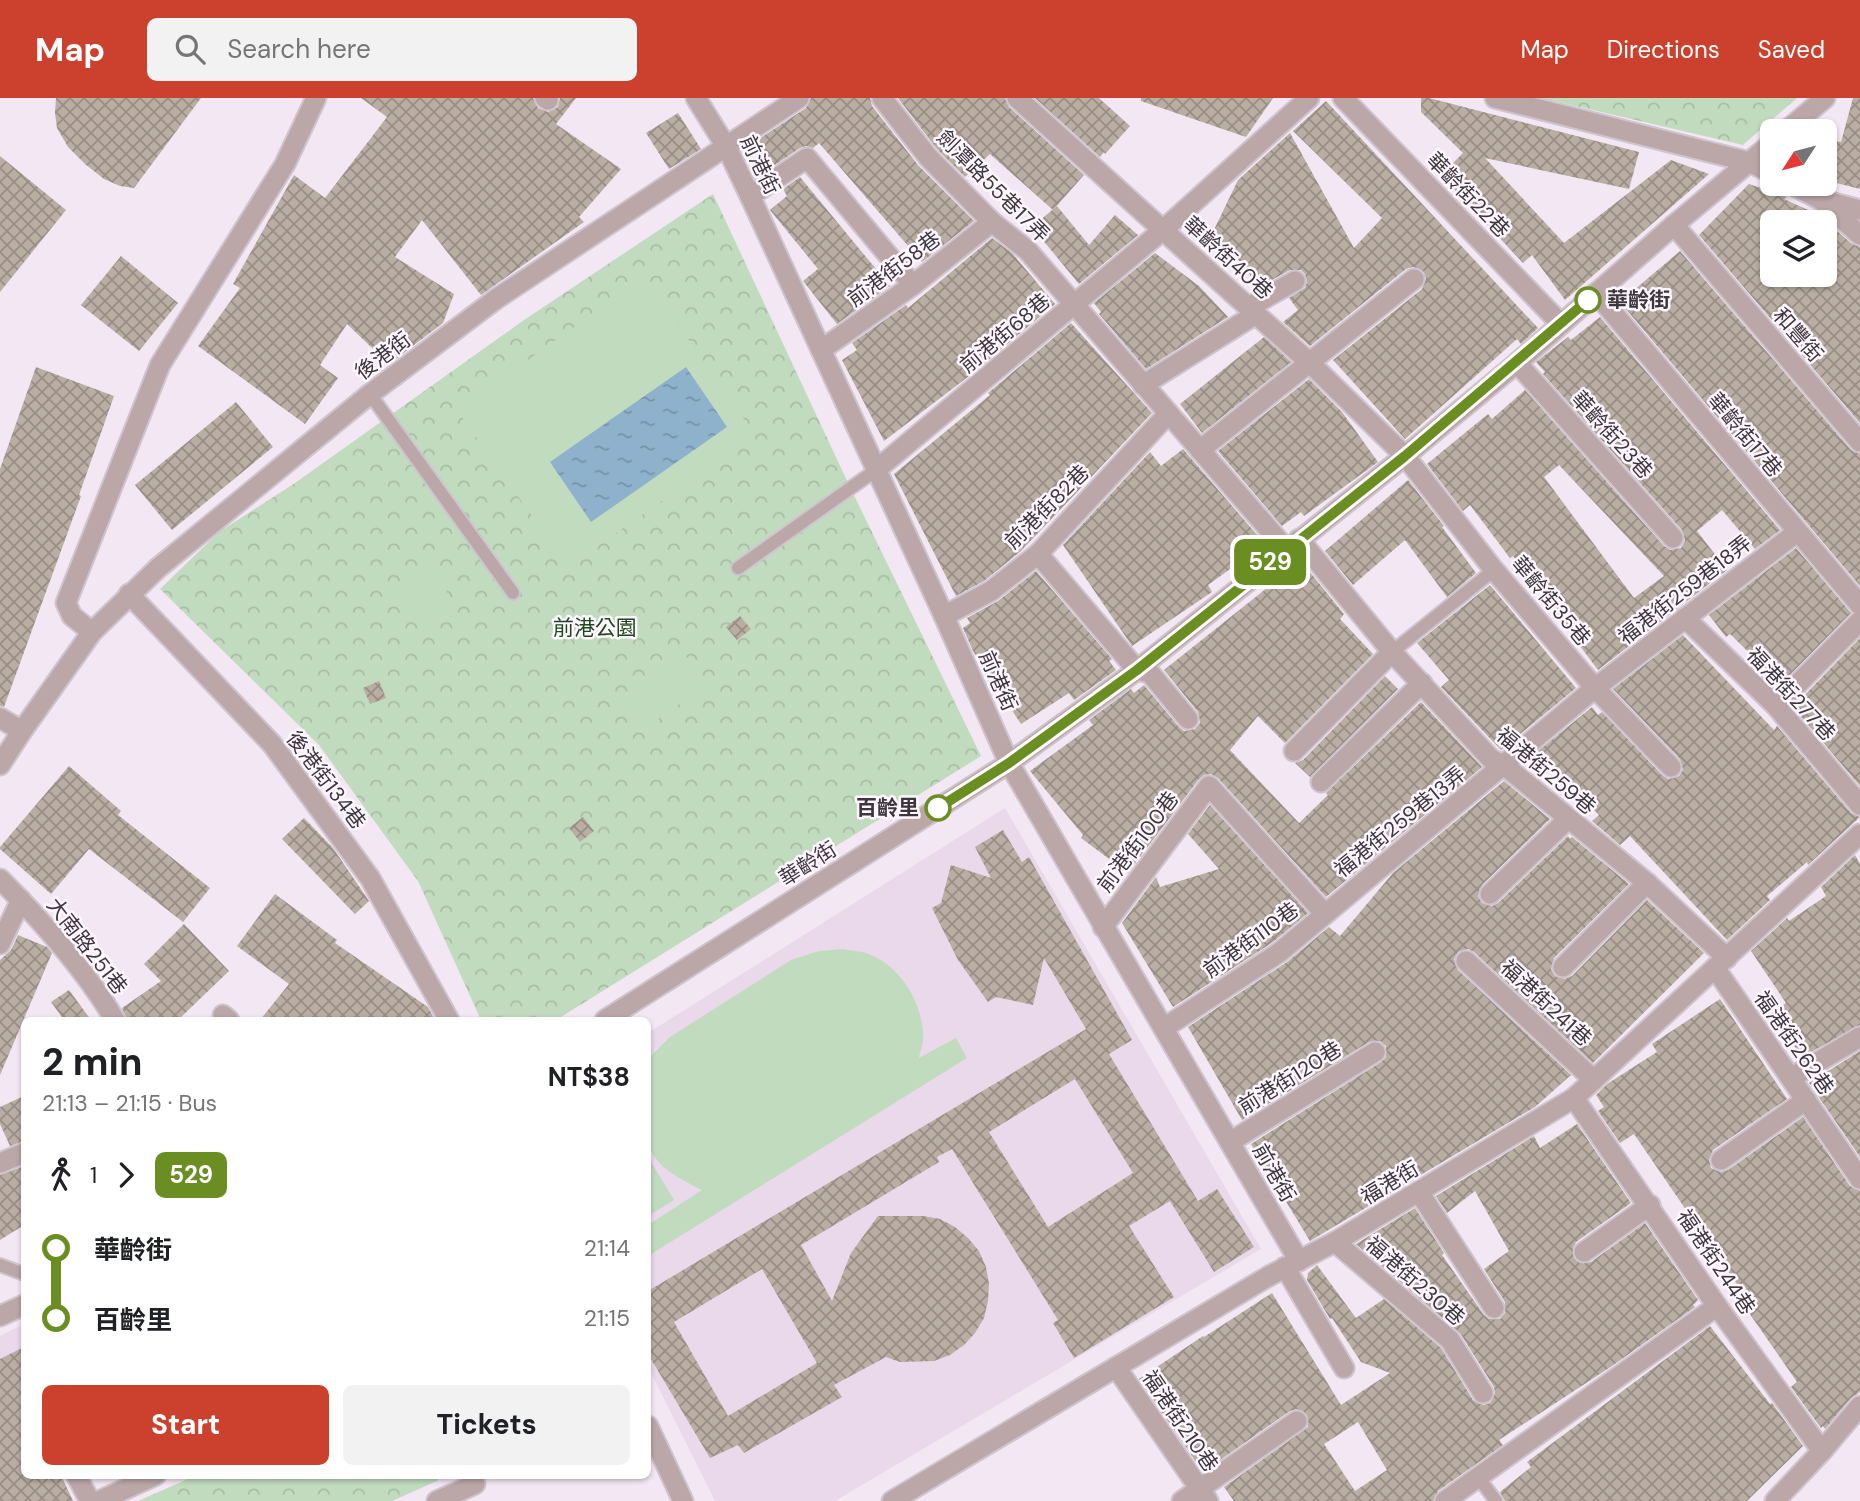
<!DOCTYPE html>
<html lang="en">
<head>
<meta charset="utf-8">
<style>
	:root { --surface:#fff; --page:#f2f2f2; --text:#202124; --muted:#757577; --accent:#cc402e }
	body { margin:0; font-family:"DM Sans","Noto Sans TC",sans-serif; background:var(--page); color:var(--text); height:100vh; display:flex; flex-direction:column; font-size:26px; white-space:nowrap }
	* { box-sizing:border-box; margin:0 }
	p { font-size:23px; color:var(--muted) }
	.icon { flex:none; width:38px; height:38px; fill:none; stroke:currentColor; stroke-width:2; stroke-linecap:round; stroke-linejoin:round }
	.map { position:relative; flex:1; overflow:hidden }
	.details { position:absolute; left:21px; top:919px; width:630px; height:462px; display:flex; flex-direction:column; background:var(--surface); border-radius:10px; box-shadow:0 2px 5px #0004 }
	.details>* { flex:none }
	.badge { padding:0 14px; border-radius:10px; font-size:24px; line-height:46px }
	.needle { width:46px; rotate:234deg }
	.tools { position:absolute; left:1760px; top:21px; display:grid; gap:14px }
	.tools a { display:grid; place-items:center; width:77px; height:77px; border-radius:10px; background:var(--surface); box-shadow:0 2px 5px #0004; font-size:35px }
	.map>.badge { position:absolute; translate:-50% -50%; box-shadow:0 0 0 4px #fff }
	.legs { display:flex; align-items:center; gap:10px; height:77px; padding:0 21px; font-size:23px }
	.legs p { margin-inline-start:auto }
	.head { display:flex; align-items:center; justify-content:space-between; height:119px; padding:0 21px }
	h1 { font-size:38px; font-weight:700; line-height:52px }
	.primary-button { display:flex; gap:14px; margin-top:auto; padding:14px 21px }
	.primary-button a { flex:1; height:80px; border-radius:10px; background:var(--accent); color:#fff; font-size:28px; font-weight:700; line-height:80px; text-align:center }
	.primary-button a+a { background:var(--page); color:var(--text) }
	ul { padding:0 21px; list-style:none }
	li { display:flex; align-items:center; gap:24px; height:70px; font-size:26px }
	li i { display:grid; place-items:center; width:10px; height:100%; margin:0 9px; background:currentColor }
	li i::after { content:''; width:18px; height:18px; margin:-9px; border:5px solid; border-radius:50%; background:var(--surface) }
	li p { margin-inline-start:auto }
	li:first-child i { background:linear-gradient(#0000 50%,currentColor 0) }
	li:last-child i { background:linear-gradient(currentColor 50%,#0000 0) }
	header { display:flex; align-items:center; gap:42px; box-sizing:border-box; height:98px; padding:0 35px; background:var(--accent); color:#fff }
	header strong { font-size:33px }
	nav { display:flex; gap:38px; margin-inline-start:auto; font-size:24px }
	.search { width:490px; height:63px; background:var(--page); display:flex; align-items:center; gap:18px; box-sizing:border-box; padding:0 24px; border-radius:10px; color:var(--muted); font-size:26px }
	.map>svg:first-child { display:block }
	.built { fill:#ead9eb }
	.forest { fill:url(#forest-crowns) }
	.pitch { fill:#c1dbbe }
	.water { fill:url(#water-ripples) }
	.building { fill:url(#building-cross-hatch); fill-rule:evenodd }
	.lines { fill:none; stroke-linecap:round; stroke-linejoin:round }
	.service-casing { stroke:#cec4ce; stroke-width:16 }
	.minor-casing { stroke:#cec4ce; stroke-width:23 }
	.service { stroke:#bba6a8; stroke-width:12 }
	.minor { stroke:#bba6a8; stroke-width:19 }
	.line-1-casing { stroke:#fff; stroke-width:16 }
	.line-1 { stroke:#6b8e23; stroke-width:10 }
	.stop-1-dot { fill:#fff; stroke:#6b8e23; stroke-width:3.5 }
	.labels { text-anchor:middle; stroke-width:5; stroke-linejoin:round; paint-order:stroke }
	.street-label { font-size:21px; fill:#3b373b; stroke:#fef6fe }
	.stop-label { font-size:21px; font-weight:bold; fill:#3b373b; stroke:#fef6fe; text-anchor:start }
	.park-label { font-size:21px; fill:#1e471b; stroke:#fef6fe }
</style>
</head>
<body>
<header>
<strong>Map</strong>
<div class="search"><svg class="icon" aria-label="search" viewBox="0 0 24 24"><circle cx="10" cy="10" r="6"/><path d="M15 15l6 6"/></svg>Search here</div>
<nav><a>Map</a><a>Directions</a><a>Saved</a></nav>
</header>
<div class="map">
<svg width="1860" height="1403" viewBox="0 0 1860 1403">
	<defs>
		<pattern id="forest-crowns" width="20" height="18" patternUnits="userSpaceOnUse" patternTransform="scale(1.75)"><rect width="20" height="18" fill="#c1dbbe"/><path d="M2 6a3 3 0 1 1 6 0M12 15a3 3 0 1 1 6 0" fill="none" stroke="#a7bda4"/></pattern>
		<pattern id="water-ripples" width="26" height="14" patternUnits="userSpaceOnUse" patternTransform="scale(1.75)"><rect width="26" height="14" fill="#8eb2cc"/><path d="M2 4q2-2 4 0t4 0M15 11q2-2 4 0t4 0" fill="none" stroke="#7592a7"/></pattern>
		<pattern id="building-cross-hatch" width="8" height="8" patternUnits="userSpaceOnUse" patternTransform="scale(1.75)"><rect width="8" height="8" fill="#baaea3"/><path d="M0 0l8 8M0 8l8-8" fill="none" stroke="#988e86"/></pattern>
	</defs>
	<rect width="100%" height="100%" fill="#f3e7f3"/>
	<g class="built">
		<polygon points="1005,710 1261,1151 835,1403 715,1403 648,1269 648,935"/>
		<polygon points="24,1226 24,1323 0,1335 0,1238"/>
	</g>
	<g class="forest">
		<polygon points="1541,0 1797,0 1743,47"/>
		<polygon points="713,96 849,387 981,658 556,922 481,922 418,783 319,647 160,491 219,434 295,385 524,222"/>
		<polygon points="197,1377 443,1377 437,1383 392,1403 138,1403"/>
	</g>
	<g class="pitch">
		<polygon points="645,179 755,337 568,469 457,312"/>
		<circle cx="421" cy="498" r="26"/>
		<polygon points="684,555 706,587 639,635 616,603"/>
		<path d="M844,851C851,853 859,853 866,855C899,866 923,904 923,938C924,945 920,953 919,960L956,940L967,960L648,1158V1127L702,1092C680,1081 659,1071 648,1048V967L651,958L670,939L791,862L819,853Z"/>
		<polygon points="648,1059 674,1102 648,1118"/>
	</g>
	<polygon class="water" points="686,269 727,329 591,424 550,364"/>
	<g class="building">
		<polygon points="56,0 201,0 134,90 120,88 104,81 85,66 68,49 57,30 55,15"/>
		<polygon points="361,0 533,0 538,10 548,14 558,9 560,0 576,0 556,26 621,71 579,119 584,124 481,197 422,122 395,159 454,196 443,225 389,266 347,226 320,267 338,280 305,326 198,248 240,190 233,186 294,77 325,100 387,19"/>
		<polygon points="811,0 870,0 872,8 918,67 974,123 922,164 819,45 813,50 806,48 800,50 769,71 753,45 806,10"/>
		<polygon points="898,0 1005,0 1009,9 1084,77 1053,112 990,56 965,79 937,51"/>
		<polygon points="1035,0 1099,0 1130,28 1105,56 1104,54 1100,59"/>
		<polygon points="1141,0 1273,0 1246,39 1141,3"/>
		<polygon points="1421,0 1429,0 1639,54 1629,91 1485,60 1564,145 1671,62 1709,76 1565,202 1532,157 1523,165 1441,77 1463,55 1421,14"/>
		<polygon points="1853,0 1860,0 1860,91 1825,82 1825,69 1832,42 1841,44"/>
		<polygon points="1326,3 1538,230 1521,246 1517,241 1405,341 1333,262 1422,191 1426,180 1423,173 1413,169 1406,171 1310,248 1283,224 1298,212 1289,200 1305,190 1307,184 1305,176 1301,172 1290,172 1259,189 1234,156 1230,158 1211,138 1238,82 1290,35 1354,150 1382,120 1293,33"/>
		<polygon points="678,15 701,51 669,71 646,35"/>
		<polygon points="0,58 66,112 0,194"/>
		<polygon points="800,79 890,188 837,226 803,183 818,171 770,112 787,98 783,91"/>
		<path d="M1749,86L1787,99L1784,101L1819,117L1852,146L1860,149V325L1699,137ZM1773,124H1825V177H1773Z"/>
		<polygon points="1057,108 1089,147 1115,117 1138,137 1079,186 1032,129"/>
		<polygon points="992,140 1012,155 1055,206 973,275 884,343 842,262 857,252 852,245 906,207 908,210"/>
		<polygon points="1680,153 1851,352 1860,356 1860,488 1620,204"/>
		<polygon points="1155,155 1199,188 1228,219 1146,271 1099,216 1101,214 1094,205"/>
		<polygon points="121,158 178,205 139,253 81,207"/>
		<path d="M1600,219L1780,432L1755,451L1722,412L1697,433L1727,472L1598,572L1513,458L1510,460L1470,407L1463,413L1427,366L1488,316L1492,321L1525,292L1664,448L1670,452L1681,450L1685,443L1682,432L1543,276L1545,274L1536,264L1568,239L1571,242ZM1559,367L1664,478L1634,500L1544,379Z"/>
		<polygon points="1071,225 1152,315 1020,454 984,483 956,498 894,376 990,297 988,295"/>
		<polygon points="1264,239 1291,264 1202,335 1180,306"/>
		<polygon points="36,269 114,298 79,397 81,398 4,609 0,608 0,371"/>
		<polygon points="1309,281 1342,314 1378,364 1304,418 1301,414 1282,428 1218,353"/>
		<polygon points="236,304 273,349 172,432 135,387"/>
		<polygon points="1183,351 1265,446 1208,487 1212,494 1132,548 1063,447 1150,354 1161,368"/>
		<polygon points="1408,382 1444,428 1442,429 1476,475 1447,499 1405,442 1353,487 1325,453"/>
		<polygon points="1796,450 1851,515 1781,586 1730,536 1726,539 1709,517"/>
		<polygon points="1301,463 1344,516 1340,521 1373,556 1285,645 1258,618 1230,652 1299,725 1328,697 1326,695 1421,604 1482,669 1326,799 1218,680 1211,676 1204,677 1199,681 1128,775 1081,740 1083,737 1030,673 1093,627 1089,622 1131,591 1134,595 1144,587 1179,629 1184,633 1195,631 1200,625 1198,614 1164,572"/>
		<polygon points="1036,473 1112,561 1109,563 1116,572 1074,602 1069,595 1021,626 973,553 963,530 970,525 967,520 998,503"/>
		<polygon points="1490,487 1576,590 1501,652 1441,589 1449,582 1417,545"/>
		<polygon points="740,518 751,531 737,542 726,529"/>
		<polygon points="1683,537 1774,632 1777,628 1851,715 1860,719 1808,767 1807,764 1767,798 1770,802 1727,842 1630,738 1620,747 1592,723 1599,717 1538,653 1592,609 1598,617 1602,614 1662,677 1668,681 1679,678 1683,672 1680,661 1613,591"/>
		<polygon points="1860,540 1860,688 1793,609"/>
		<polygon points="1385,578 1398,591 1310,679 1295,665 1303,662"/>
		<polygon points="379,583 386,600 370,606 363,590"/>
		<polygon points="69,668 121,713 118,717 210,790 183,824 89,751 51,796 0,751 0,749"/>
		<polygon points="1504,683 1550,721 1482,787 1478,798 1482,805 1492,808 1498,805 1568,738 1570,741 1572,739 1629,786 1554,860 1551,871 1555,878 1565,881 1572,878 1647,802 1704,855 1593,965 1474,854 1468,851 1458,854 1454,861 1458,872 1571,977 1535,1009 1310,1143 1251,1046 1381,964 1386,959 1386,948 1380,943 1369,944 1242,1022 1188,929 1287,864 1329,829 1340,838 1393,775"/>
		<polygon points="1210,707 1308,815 1273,844 1173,909 1122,825 1156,779 1160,789 1219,771 1188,736"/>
		<polygon points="583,719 594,733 580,744 569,730"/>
		<polygon points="304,720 333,750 369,803 355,816 282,741"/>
		<path d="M1003,732L1022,764L1029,759L1132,942L1109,956L1198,1103L1217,1091L1254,1149L1214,1174L1170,1103L1129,1128L1174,1199L1074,1260L1053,1225L1058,1222L952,1051L937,1059L939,1064L801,1147L832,1203L851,1155L878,1118H923L940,1121L955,1129L968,1140L979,1153L986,1169L989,1186L988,1203L984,1220L975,1235L964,1247L950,1257L934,1263L900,1264L886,1259L834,1287L842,1299L744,1355L738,1347L710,1360L648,1256V1193L1086,931L1044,860L1033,907L996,899L988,904L958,862L932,810L941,805L951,767L991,780L975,749ZM1075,981L1133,1075L1048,1129L989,1034ZM762,1171L817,1265L728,1318L674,1224Z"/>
		<polygon points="1855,757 1860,766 1860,927 1802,959 1772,915 1786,905 1751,853 1787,820 1789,823 1826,798 1821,789"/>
		<polygon points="275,796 337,842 335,845 428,909 435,922 260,922 289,886 237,848"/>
		<polygon points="184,826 229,873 178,922 127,922 122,910 161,883 144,866"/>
		<polygon points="18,837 47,849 52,855 0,977 0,862 11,852"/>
		<polygon points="69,892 91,922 64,922 51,904"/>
		<polygon points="1720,901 1787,1001 1713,1052 1709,1062 1711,1070 1721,1074 1728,1072 1803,1019 1850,1088 1860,1093 1860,1294 1851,1300 1825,1331 1823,1328 1821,1330 1791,1289 1797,1284 1736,1196 1741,1192 1634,1036 1620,1045 1598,1013 1604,1009 1596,997 1607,986 1657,954 1652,946"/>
		<polygon points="1860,953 1860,1059 1809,985"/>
		<polygon points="24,998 24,1043 10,1048 0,1026 0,1009"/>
		<path d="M1577,1026L1631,1105L1576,1144L1573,1150L1574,1160L1580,1165L1591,1164L1645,1125L1698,1202L1693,1207L1695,1209L1612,1268L1499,1342L1503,1347L1438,1393L1433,1403H1234L1224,1389L1308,1329L1307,1317L1297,1311L1290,1313L1203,1374L1139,1281L1203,1238L1204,1239L1272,1195L1341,1307L1390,1275L1361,1264L1332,1220L1330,1221L1307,1182L1308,1175L1317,1167L1356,1220L1384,1201L1441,1250L1473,1302L1483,1307L1490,1305L1495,1295L1494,1289L1460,1235L1356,1146L1415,1110L1444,1155L1442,1157L1484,1217L1489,1221H1500L1505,1215V1204L1484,1171L1509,1153L1475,1093L1447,1115L1436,1098L1534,1038L1540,1050ZM1358,1324L1387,1372L1355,1393L1324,1346Z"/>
		<polygon points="24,1068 24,1127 0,1142 0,1077"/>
		<polygon points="1710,1228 1770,1306 1772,1305 1803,1348 1747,1403 1505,1403 1500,1394 1531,1369 1527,1364"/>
		<polygon points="24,1249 24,1377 61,1377 73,1403 0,1403 0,1261"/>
	</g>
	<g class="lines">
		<g class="service-casing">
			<g id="service">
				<polyline points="370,296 513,495"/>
				<polyline points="738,470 876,372"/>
				<polyline points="1392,554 1494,472"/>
				<polyline points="0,1167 24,1176"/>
				<polyline points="1478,1379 1496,1403"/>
			</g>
		</g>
		<g class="minor-casing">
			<g id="minor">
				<polyline points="545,0 548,2"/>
				<polyline points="696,0 727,50 750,98 944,518 1009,665 1299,1163"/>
				<polyline points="882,0 928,59 992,124 1028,153 1286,451"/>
				<polyline points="1017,0 1310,265 1405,358 1494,472 1595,590 1671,669"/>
				<polyline points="1343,0 1560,225"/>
				<polyline points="1495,0 1749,64 1773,76"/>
				<polyline points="1786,33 1825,0"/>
				<polyline points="1791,86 1819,101 1860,112"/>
				<polyline points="750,98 807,60 913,187"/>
				<polyline points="1823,104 1860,137"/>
				<polyline points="1674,127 1860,344"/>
				<polyline points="1596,195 1860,507"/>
				<polyline points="1249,209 1295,183"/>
				<polyline points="821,252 913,187 992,124"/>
				<polyline points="1517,265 1673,440"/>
				<polyline points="1143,287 1256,216"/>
				<polyline points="1200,352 1414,181"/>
				<polyline points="876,372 1163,132 1309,0"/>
				<polyline points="1299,441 1392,554 1491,661 1505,668 1647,785 1727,860"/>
				<polyline points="1038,456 1137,572 1150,575 1188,621"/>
				<polyline points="129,496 272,646 370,780 449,922"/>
				<polyline points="944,518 991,493 1038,456 1168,316"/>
				<polyline points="1685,520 1776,608 1860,707"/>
				<polyline points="92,534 72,518 66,505 160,267 285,66 316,0"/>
				<polyline points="1776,608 1860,523"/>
				<polyline points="0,620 22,633"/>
				<polyline points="1294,653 1392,554"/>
				<polyline points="0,667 22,633 92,534 158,470 370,296 496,201 799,0"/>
				<polyline points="1321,684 1422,585"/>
				<path d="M0,781C43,824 84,870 115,922"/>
				<polyline points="1490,796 1568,721"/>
				<polyline points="1103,829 1209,688 1325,816"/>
				<polyline points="0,846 21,802"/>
				<polyline points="1466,863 1594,982"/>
				<polyline points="1563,869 1647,785"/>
				<polyline points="1715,870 1860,1081"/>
				<polyline points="223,917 229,922"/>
				<polyline points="605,922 1009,665 1137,572 1405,358 1517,265 1674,127 1773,44"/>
				<polyline points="1164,930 1280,854 1595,590 1797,434"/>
				<polyline points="1791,980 1860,939"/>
				<polyline points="1574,1000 1717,1208 1822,1353"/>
				<polyline points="1230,1044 1375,954"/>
				<polyline points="1721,1062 1806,1002"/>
				<polyline points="0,1065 24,1055"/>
				<polyline points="1419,1094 1494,1210"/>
				<polyline points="1335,1144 1450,1242 1483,1295"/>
				<polyline points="1584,1154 1650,1107"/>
				<polyline points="1285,1169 1344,1270"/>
				<polyline points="0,1218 24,1207"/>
				<polyline points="1116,1269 1208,1403"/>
				<polyline points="648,1328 683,1403"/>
				<polyline points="76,1377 90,1403"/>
				<polyline points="99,1403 156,1377"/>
				<polyline points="437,1403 475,1386"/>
				<polyline points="892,1403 1269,1178 1335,1144 1574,1000 1860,736"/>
				<polyline points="1182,1403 1297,1323"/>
				<polyline points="1445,1403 1717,1208"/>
				<polyline points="1775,1403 1822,1353 1860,1308"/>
			</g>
		</g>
		<use href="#service" class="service"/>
		<use href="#minor" class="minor"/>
	</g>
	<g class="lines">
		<g class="line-1-casing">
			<polyline id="line-1" points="938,710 1009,665 1137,572 1405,358 1588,202"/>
		</g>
		<use href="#line-1" class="line-1"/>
	</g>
	<g class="stop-1-dot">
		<circle cx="1588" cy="202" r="12"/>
		<circle cx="938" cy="710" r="12"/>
	</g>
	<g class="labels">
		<g class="street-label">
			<text transform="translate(760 67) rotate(64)" y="7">前港街</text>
			<text transform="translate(993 88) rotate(45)" y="7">劍潭路55巷17弄</text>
			<text transform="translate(1468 97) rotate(46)" y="7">華齡街22巷</text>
			<text transform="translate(1228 160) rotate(42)" y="7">華齡街40巷</text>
			<text transform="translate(894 171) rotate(-37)" y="7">前港街58巷</text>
			<text transform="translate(1005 235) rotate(-40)" y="7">前港街68巷</text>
			<text transform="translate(1798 237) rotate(49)" y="7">和豐街</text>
			<text transform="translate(383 258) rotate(-37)" y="7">後港街</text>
			<text transform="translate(1612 337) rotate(48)" y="7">華齡街23巷</text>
			<text transform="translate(1745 337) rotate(50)" y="7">華齡街17巷</text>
			<text transform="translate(1047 409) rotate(-45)" y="7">前港街82巷</text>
			<text transform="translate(1685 492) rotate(-38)" y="7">福港街259巷18弄</text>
			<text transform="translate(1551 503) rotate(50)" y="7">華齡街35巷</text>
			<text transform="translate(998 583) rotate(66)" y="7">前港街</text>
			<text transform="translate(1791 596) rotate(47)" y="7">福港街277巷</text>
			<text transform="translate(1546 673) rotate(40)" y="7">福港街259巷</text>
			<text transform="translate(326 682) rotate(53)" y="7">後港街134巷</text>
			<text transform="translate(1400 724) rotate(-39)" y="7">福港街259巷13弄</text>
			<text transform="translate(1138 744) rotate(-53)" y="7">前港街100巷</text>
			<text transform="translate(808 766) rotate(-32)" y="7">華齡街</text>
			<text transform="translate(1251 842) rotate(-36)" y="7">前港街110巷</text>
			<text transform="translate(87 848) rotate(52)" y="7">大南路251巷</text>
			<text transform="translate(1546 905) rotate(43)" y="7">福港街241巷</text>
			<text transform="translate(1794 945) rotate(55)" y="7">福港街262巷</text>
			<text transform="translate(1290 980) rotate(-32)" y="7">前港街120巷</text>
			<text transform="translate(1274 1075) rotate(60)" y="7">前港街</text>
			<text transform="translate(1390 1085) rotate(-31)" y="7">福港街</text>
			<text transform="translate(1716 1164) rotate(56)" y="7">福港街244巷</text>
			<text transform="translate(1415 1183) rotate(41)" y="7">福港街230巷</text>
			<text transform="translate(1180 1323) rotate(56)" y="7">福港街210巷</text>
		</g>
		<g class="stop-label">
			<text x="1607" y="209">華齡街</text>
			<text x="919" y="717" text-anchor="end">百齡里</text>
		</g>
		<g class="park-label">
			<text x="595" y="537">前港公園</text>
		</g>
	</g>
</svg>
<div class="tools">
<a><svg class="needle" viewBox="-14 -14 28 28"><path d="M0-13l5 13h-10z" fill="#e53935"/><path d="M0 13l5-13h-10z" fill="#757577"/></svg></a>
<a><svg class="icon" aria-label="layers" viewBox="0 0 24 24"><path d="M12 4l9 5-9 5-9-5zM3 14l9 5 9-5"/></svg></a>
</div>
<b class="badge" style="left:1270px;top:464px;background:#6b8e23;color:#fff">529</b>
<section class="details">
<div class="head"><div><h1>2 min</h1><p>21:13 – 21:15 · Bus</p></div><b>NT$38</b></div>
<div class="legs"><svg class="icon" aria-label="walk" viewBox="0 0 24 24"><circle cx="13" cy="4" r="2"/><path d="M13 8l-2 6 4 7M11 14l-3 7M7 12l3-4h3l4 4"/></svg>1<svg class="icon" aria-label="forward" viewBox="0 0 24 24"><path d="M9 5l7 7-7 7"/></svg><b class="badge" style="background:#6b8e23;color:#fff">529</b></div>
<ul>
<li><i style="color:#6b8e23"></i><b>華齡街</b><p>21:14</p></li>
<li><i style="color:#6b8e23"></i><b>百齡里</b><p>21:15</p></li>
</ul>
<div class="primary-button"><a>Start</a><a>Tickets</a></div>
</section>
</div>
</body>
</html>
